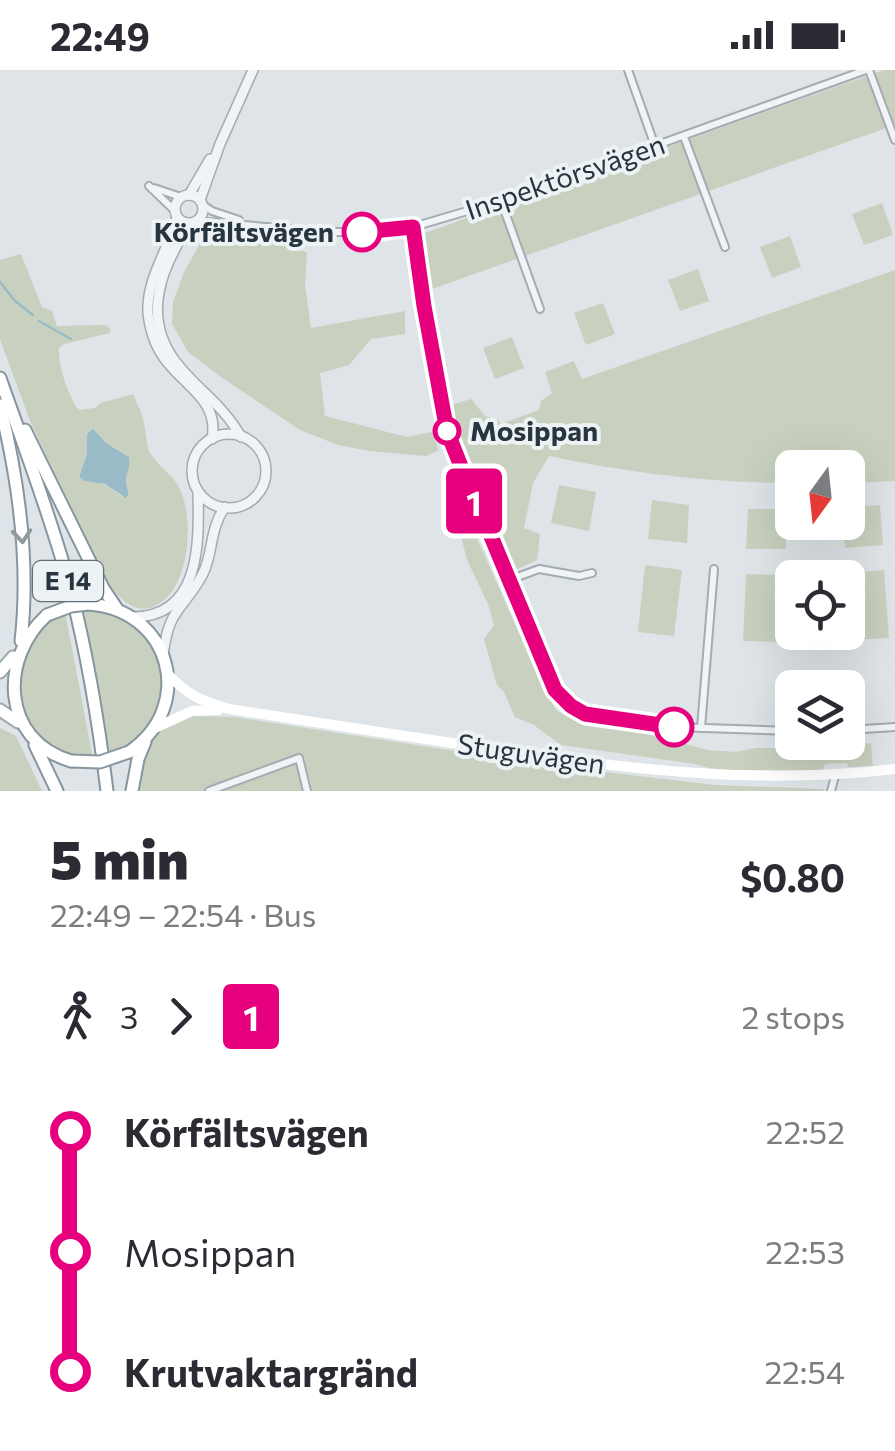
<!DOCTYPE html>
<html lang="en">
<head>
<meta charset="utf-8">
<style>
	:root { --surface:#fff; --page:#f2f2f3; --text:#2b2b33; --muted:#7c7c81 }
	body { margin:0; font-family:Commissioner,sans-serif; background:var(--page); color:var(--text); height:100vh; display:flex; flex-direction:column; font-size:38px; white-space:nowrap }
	* { box-sizing:border-box; margin:0 }
	p { font-size:32px; color:var(--muted) }
	.icon { flex:none; width:55px; height:55px; fill:none; stroke:currentColor; stroke-width:2; stroke-linecap:round; stroke-linejoin:round }
	.map { position:relative; height:721px; overflow:hidden }
	.drawer { display:flex; flex-direction:column; background:var(--surface); flex:1 }
	.drawer>* { flex:none }
	.badge { padding:0 20px; border-radius:8px; font-size:35px; line-height:65px }
	.needle { width:65px; rotate:195deg }
	.buttons { position:absolute; left:775px; top:380px; display:grid; gap:20px }
	.buttons a { display:grid; place-items:center; width:90px; height:90px; border-radius:15px; background:var(--surface); box-shadow:0 10px 40px #0002; font-size:50px }
	.map>.badge { position:absolute; translate:-50% -50%; box-shadow:0 0 0 5px #fff }
	.legs { display:flex; align-items:center; gap:15px; height:110px; padding:0 50px; font-size:32px }
	.legs p { margin-inline-start:auto }
	.headline { display:flex; align-items:center; justify-content:space-between; height:170px; padding:0 50px }
	h1 { font-size:55px; font-weight:800; line-height:75px }
	ul { padding:0 50px; list-style:none }
	li { display:flex; align-items:center; gap:35px; height:120px; font-size:38px }
	li i { display:grid; place-items:center; width:15px; height:100%; margin:0 12px; background:currentColor }
	li i::after { content:''; width:25px; height:25px; margin:-12px; border:8px solid; border-radius:50%; background:var(--surface) }
	li p { margin-inline-start:auto }
	li:first-child i { background:linear-gradient(#0000 50%,currentColor 0) }
	li:last-child i { background:linear-gradient(currentColor 50%,#0000 0) }
	.status { display:flex; justify-content:space-between; align-items:center; height:70px; padding:0 50px; background:var(--surface); direction:ltr }
	.status svg { height:28px; fill:currentColor }
	.map>svg:first-child { display:block }
	.green { fill:#c8d1bf; fill-rule:evenodd }
	.water { fill:#99bac7 }
	.lines { fill:none; stroke-linecap:round; stroke-linejoin:round }
	.stream { stroke:#99bac7; stroke-width:2.5 }
	.minor-casing { stroke:#a3acb1; stroke-width:10 }
	.tertiary-casing { stroke:#a3acb1; stroke-width:12 }
	.primary-casing { stroke:#9eabb3; stroke-width:15 }
	.trunk-casing { stroke:#86959e; stroke-width:15 }
	.minor { stroke:#f1f4f6; stroke-width:6 }
	.tertiary { stroke:#f1f4f6; stroke-width:9 }
	.secondary { stroke:#fff; stroke-width:10 }
	.primary { stroke:#fff; stroke-width:11 }
	.trunk { stroke:#fff; stroke-width:11 }
	.trunk-bridge-casing { stroke:#86959e; stroke-width:15; stroke-linecap:butt }
	.trunk-bridge { stroke:#fff; stroke-width:11 }
	.oneway { stroke:#939a9e }
	.line-1-casing { stroke:#fff; stroke-width:22 }
	.line-1 { stroke:#e6007e; stroke-width:15 }
	.stop-1-dot { fill:#fff; stroke:#e6007e; stroke-width:5 }
	.labels { text-anchor:middle; stroke-width:8; stroke-linejoin:round; paint-order:stroke }
	.shield { fill:#edf2f5; stroke:#626e75; stroke-width:2.5 }
	.shield-label { font-size:25px; font-weight:bold; fill:#27353e }
	.street-label { font-size:28px; fill:#27353e; stroke:#edf2f5 }
	.stop-label { font-size:28px; font-weight:bold; fill:#27353e; stroke:#edf2f5; text-anchor:end }
</style>
</head>
<body>
<div class="status"><b>22:49</b><svg viewBox="0 0 49 12"><path d="M0 12V9h3v3zM5 12V6h3v6zM10 12V3h3v9zM15 12V0h3v12zM26 1h20v11H26zM47 4h2v5h-2z"/></svg></div>
<div class="map">
<svg width="895" height="721" viewBox="0 0 895 721">
	<rect width="100%" height="100%" fill="#dee4e7"/>
	<g class="green">
		<polygon points="884,0 895,0 895,55 432,219 425,163"/>
		<polygon points="882,133 893,165 864,175 852,144"/>
		<polygon points="206,163 293,173 293,179 307,182 305,215 311,258 405,241 405,264 371,269 349,295 320,303 325,346 407,367 431,362 439,380 426,386 370,381 338,375 300,360 221,307 188,282 172,254 173,232 184,202"/>
		<polygon points="790,166 801,197 772,208 760,177"/>
		<path d="M21,184L42,237L52,241L57,256L105,255L110,258V263L64,274L59,278C58,297 67,320 76,337L79,340L95,338L101,333L133,324C137,333 142,343 144,353C146,362 146,374 150,383C158,396 174,405 180,419C194,449 190,514 160,533C137,548 123,531 109,515L30,351L0,269V190ZM88,364L100,368L129,387C129,403 123,405 129,424L127,428C116,424 110,416 100,413C92,410 87,412 79,407L87,384Z"/>
		<polygon points="698,199 709,231 680,241 668,210"/>
		<path d="M895,200V411L848,413V398H792V413C710,413 630,403 549,386L533,413L524,458L540,464L537,490L513,501L456,369L448,336L471,329L485,346L498,350L501,354L539,340L541,331L552,323L545,302L574,291L582,309Z"/>
		<polygon points="603,233 615,264 586,275 574,243"/>
		<polygon points="512,267 524,298 495,309 483,278"/>
		<polygon points="559,415 596,422 589,461 551,453"/>
		<polygon points="652,430 689,435 687,473 648,469"/>
		<polygon points="453,434 465,441 541,613 556,640 585,656 648,664 708,680 736,682 756,678 779,678 811,681 871,673 873,696 848,697 847,693 825,694 823,700 715,700 695,694 561,675 534,655 515,647 504,622 497,615 484,569 494,555 488,534 467,490"/>
		<polygon points="880,435 883,475 845,478 843,453 848,452 848,437"/>
		<polygon points="748,439 786,439 786,479 746,479"/>
		<polygon points="645,495 682,500 674,566 638,562"/>
		<polygon points="884,500 889,568 850,570 846,503"/>
		<polygon points="746,504 784,505 781,572 743,571"/>
		<polygon points="83,539 117,544 146,564 162,595 163,629 140,669 110,686"/>
		<polygon points="65,542 93,689 71,687 41,671 20,644 18,589 45,553"/>
		<path d="M187,646L235,647L545,695L715,715L824,719L823,721H135C139,699 144,669 164,656C171,652 180,649 187,646Z"/>
		<polygon points="0,658 16,666 42,721 0,721"/>
	</g>
	<path class="water" d="M93,359L105,372L129,387C131,403 122,403 129,424L126,428L105,414L85,411L79,407L87,384V364Z"/>
	<g class="lines">
		<g class="stream">
			<polyline points="0,212 15,231 33,245"/>
			<polyline points="39,251 71,269"/>
		</g>
		<g class="minor-casing">
			<g id="minor">
				<polyline points="628,0 655,76"/>
				<polyline points="869,0 895,70"/>
				<polyline points="684,67 725,177"/>
				<polyline points="149,116 175,141"/>
				<polyline points="154,118 181,127"/>
				<polyline points="501,131 540,239"/>
				<polyline points="203,135 212,141 239,150"/>
				<polyline points="198,151 323,162 362,162 413,157 501,131 866,0"/>
				<polyline points="413,157 443,338"/>
				<polyline points="465,420 476,433 493,471 555,620 571,636 585,645 612,650 675,657 792,661"/>
				<polyline points="509,510 539,499 579,506 592,503"/>
				<polyline points="701,658 714,499"/>
				<polyline points="848,660 895,657"/>
				<polyline points="209,721 299,688 307,721"/>
				<polyline points="831,721 835,706"/>
			</g>
		</g>
		<g class="tertiary-casing">
			<g id="tertiary">
				<circle cx="189" cy="139" r="14"/>
				<polyline points="189,125 210,89"/>
				<polyline points="200,130 220,74 253,0"/>
				<path d="M177,147C169,179 146,209 148,243C150,261 156,279 168,293C188,318 219,332 212,369"/>
				<path d="M190,154C162,196 141,245 175,291C195,318 223,334 241,367"/>
				<circle cx="229" cy="401" r="37"/>
				<path d="M133,547C202,547 199,470 198,421"/>
				<path d="M163,585C165,572 167,558 174,546C184,530 198,517 205,499C213,478 211,456 225,437"/>
			</g>
		</g>
		<g class="primary-casing">
			<g id="primary">
				<polyline points="0,602 13,587"/>
				<polyline points="0,640 18,652"/>
			</g>
		</g>
		<g class="trunk-casing">
			<g id="trunk">
				<path d="M0,308C23,373 47,437 66,503C86,574 98,648 107,721"/>
				<path d="M0,335C19,412 30,492 21,571"/>
				<polyline points="25,360 103,518 117,539"/>
				<path d="M88,534C171,539 197,636 129,682"/>
				<path d="M47,545C0,587 0,670 71,691"/>
				<polyline points="35,675 57,721"/>
				<polyline points="132,721 138,689 145,672"/>
			</g>
		</g>
		<use href="#minor" class="minor"/>
		<use href="#tertiary" class="tertiary"/>
		<g class="secondary">
			<path d="M167,603C187,625 201,631 229,639C312,652 395,664 478,677C617,698 755,716 895,699"/>
			<polyline points="155,658 192,641 218,640"/>
		</g>
		<use href="#primary" class="primary"/>
		<use href="#trunk" class="trunk"/>
		<g class="trunk-bridge-casing">
			<g id="trunk-bridge">
				<polyline points="47,545 71,536 88,534"/>
				<polyline points="71,691 100,692 129,682"/>
			</g>
		</g>
		<use href="#trunk-bridge" class="trunk-bridge"/>
	</g>
	<defs><path id="oneway-chevron" d="M-2-3.5L2.5 0L-2 3.5" fill="none" stroke-width="1.6" stroke-linecap="round" stroke-linejoin="round" transform="scale(2.5)"/></defs>
	<use class="oneway" href="#oneway-chevron" transform="translate(22 466) rotate(85)"/>
	<g class="lines">
		<g class="line-1-casing">
			<polyline id="line-1" points="362,162 413,157 424,236 447,361 464,404 466,420 476,433 493,471 555,620 571,636 585,644 674,657"/>
		</g>
		<use href="#line-1" class="line-1"/>
	</g>
	<g class="stop-1-dot">
		<circle cx="362" cy="162" r="18"/>
		<circle cx="447" cy="361" r="12"/>
		<circle cx="674" cy="657" r="18"/>
	</g>
	<g class="labels">
		<rect class="shield" x="33" y="491" width="70" height="40" rx="8"/>
		<g class="shield-label">
			<text x="68" y="520">E 14</text>
		</g>
		<g class="street-label">
			<text transform="translate(565 107) rotate(-19)" y="10">Inspektörsvägen</text>
			<text transform="translate(531 684) rotate(8)" y="10">Stuguvägen</text>
		</g>
		<g class="stop-label">
			<text x="334" y="172">Körfältsvägen</text>
			<text x="470" y="371" text-anchor="start">Mosippan</text>
		</g>
	</g>
</svg>
<div class="buttons">
<a><svg class="needle" viewBox="-14 -14 28 28"><path d="M0-13l5 13h-10z" fill="#e53935"/><path d="M0 13l5-13h-10z" fill="#7c7c81"/></svg></a>
<a><svg class="icon" aria-label="locate" viewBox="0 0 24 24"><circle cx="12" cy="12" r="6"/><path d="M12 2v4M12 18v4M2 12h4M18 12h4"/></svg></a>
<a><svg class="icon" aria-label="layers" viewBox="0 0 24 24"><path d="M12 4l9 5-9 5-9-5zM3 14l9 5 9-5"/></svg></a>
</div>
<b class="badge" style="left:474px;top:431px;background:#e6007e;color:#fff">1</b>
</div>
<section class="drawer">
<div class="headline"><div><h1>5 min</h1><p>22:49 – 22:54 · Bus</p></div><b>$0.80</b></div>
<div class="legs"><svg class="icon" aria-label="walk" viewBox="0 0 24 24"><circle cx="13" cy="4" r="2"/><path d="M13 8l-2 6 4 7M11 14l-3 7M7 12l3-4h3l4 4"/></svg>3<svg class="icon" aria-label="forward" viewBox="0 0 24 24"><path d="M9 5l7 7-7 7"/></svg><b class="badge" style="background:#e6007e;color:#fff">1</b><p>2 stops</p></div>
<ul>
<li><i style="color:#e6007e"></i><b>Körfältsvägen</b><p>22:52</p></li>
<li><i style="color:#e6007e"></i><span>Mosippan</span><p>22:53</p></li>
<li><i style="color:#e6007e"></i><b>Krutvaktargränd</b><p>22:54</p></li>
</ul>
</section>
</body>
</html>
